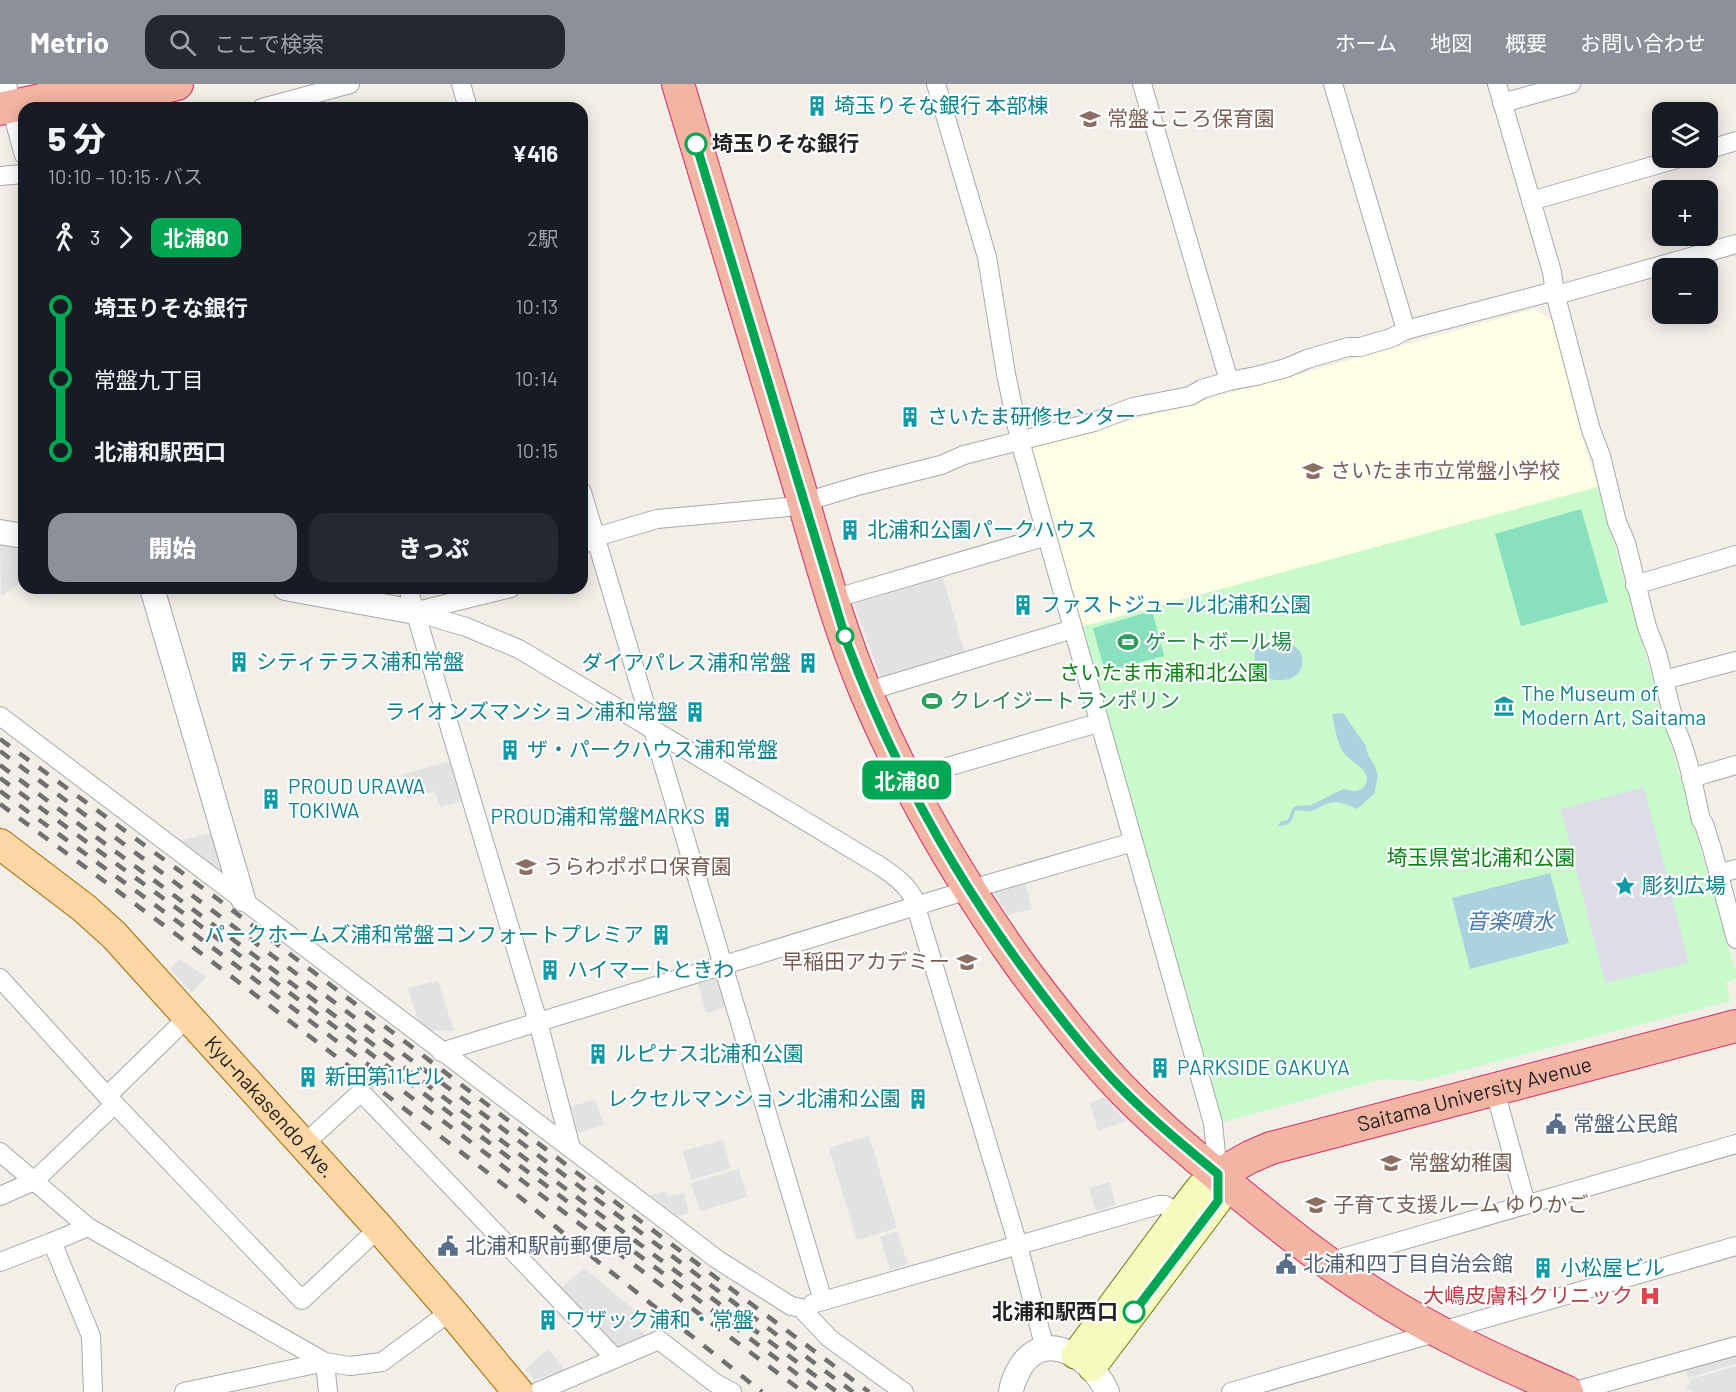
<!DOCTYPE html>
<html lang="ja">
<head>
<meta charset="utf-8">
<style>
	:root { --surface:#171b24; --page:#242831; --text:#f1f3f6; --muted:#9ea1a6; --accent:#8c9099 }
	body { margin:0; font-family:Barlow,"Noto Sans JP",sans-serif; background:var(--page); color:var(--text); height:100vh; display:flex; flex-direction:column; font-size:22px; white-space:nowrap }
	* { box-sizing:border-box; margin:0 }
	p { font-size:20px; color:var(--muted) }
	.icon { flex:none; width:33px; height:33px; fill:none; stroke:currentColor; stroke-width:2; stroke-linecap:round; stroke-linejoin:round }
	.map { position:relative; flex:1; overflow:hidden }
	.side { position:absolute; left:18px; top:18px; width:570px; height:492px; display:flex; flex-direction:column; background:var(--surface); border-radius:18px; box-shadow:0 3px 15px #0003 }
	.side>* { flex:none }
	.badge { padding:0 12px; border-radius:9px; font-size:21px; line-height:39px }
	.controls { position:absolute; left:1652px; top:18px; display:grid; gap:12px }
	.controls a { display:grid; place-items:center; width:66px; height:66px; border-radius:12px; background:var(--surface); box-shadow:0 3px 15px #0003; font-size:30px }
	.map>.badge { position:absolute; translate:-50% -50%; box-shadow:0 0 0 3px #fff }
	.legs { display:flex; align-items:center; gap:9px; height:66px; padding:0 30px; font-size:20px }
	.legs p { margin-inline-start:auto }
	.headline { display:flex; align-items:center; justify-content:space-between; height:102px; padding:0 30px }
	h1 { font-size:33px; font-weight:800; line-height:45px }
	.primary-button { display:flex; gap:12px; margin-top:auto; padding:12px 30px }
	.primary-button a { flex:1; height:69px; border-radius:18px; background:var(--accent); color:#fff; font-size:24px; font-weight:800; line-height:69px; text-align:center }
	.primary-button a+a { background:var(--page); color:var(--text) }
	ul { padding:0 30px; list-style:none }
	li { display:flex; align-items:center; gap:21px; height:72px; font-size:22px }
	li i { display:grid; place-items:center; width:9px; height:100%; margin:0 8px; background:currentColor }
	li i::after { content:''; width:15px; height:15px; margin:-8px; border:4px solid; border-radius:50%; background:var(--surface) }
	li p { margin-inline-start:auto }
	li:first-child i { background:linear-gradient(#0000 50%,currentColor 0) }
	li:last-child i { background:linear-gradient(currentColor 50%,#0000 0) }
	header { display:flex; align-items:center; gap:36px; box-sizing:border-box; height:84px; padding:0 30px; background:var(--accent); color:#fff }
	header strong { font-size:28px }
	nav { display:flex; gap:33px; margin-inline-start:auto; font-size:21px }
	.search { width:420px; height:54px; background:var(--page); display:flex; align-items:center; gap:15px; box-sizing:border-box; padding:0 21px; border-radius:18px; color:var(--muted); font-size:22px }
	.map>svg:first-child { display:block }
	.education { fill:#ffffe5 }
	.park { fill:#c8facc }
	.pitch { fill:#88e0be }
	.parking { fill:#e2e2e2 }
	.plaza { fill:#dddde8 }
	.water { fill:#aad3df }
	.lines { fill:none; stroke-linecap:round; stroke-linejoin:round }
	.minor-casing { stroke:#a9a9a9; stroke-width:20 }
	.tertiary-casing { stroke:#a9a9a9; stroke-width:26 }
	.secondary-casing { stroke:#707d05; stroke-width:29 }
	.primary-casing { stroke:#a06b00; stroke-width:32 }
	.trunk-casing { stroke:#dc2a67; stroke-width:34 }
	.minor { stroke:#fff; stroke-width:18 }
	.tertiary { stroke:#fff; stroke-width:24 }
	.secondary { stroke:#f7fabf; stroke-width:27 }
	.primary { stroke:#fcd6a4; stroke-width:30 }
	.trunk { stroke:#f2b4a3; stroke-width:32 }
	.rail { stroke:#707070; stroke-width:4.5; stroke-dasharray:12 12; stroke-linecap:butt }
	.line-1-casing { stroke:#fff; stroke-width:14 }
	.line-1 { stroke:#00a651; stroke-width:9 }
	.stop-1-dot { fill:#fff; stroke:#00a651; stroke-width:3 }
	.labels { text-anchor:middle; stroke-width:4.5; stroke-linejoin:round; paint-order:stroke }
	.culture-label { font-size:21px; fill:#0d838f; stroke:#fff; text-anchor:start }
	.education-label { font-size:21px; fill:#785e54; stroke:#fff; text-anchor:start }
	.stop-label { font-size:21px; font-weight:bold; fill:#222; stroke:#fff; text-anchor:start }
	.leisure-label { font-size:21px; fill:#27864d; stroke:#fff; text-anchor:start }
	.park-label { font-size:21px; fill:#0c8416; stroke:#fff }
	.street-label { font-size:21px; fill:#222; stroke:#fff }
	.service-label { font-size:21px; fill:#4e5e75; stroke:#fff; text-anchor:start }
	.health-label { font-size:21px; fill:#be3a42; stroke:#fff; text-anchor:end }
	.water-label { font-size:22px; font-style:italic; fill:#4a7aab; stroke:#fff }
</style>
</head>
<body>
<header>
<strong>Metrio</strong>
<div class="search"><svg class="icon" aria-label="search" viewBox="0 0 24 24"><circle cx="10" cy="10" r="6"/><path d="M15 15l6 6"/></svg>ここで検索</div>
<nav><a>ホーム</a><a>地図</a><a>概要</a><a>お問い合わせ</a></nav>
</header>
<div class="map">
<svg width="1736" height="1308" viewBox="0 0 1736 1308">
	<rect width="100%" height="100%" fill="#f2efe9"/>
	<polygon class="education" points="1534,225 1553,237 1583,357 1598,403 1077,544 1029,372 1035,363"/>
	<polygon class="park" points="1598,403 1736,889 1736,895 1726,898 1731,917 1421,997 1382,995 1216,1040 1077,544"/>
	<g class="pitch">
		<polygon points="1581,425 1608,518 1521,542 1495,450"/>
		<polygon points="1152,527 1164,572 1105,588 1093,544"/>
	</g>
	<g class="parking">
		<polygon points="0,458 24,462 24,497 1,512"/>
		<polygon points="941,487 965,570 881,594 852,514"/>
		<polygon points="451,677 463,717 440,723 435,707 407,715 401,691"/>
		<polygon points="215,748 228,793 179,757"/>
		<polygon points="1025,799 1032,825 1008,831 994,808"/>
		<polygon points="179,875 206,893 192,909 170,885"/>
		<polygon points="718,893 726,923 706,929 698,899"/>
		<polygon points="438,897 454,947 429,946 418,936 408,904"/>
		<polygon points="1104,1013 1126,1037 1098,1047 1090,1019"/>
		<polygon points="595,1016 604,1041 578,1049 571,1022"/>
		<polygon points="869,1052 897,1144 857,1156 829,1064"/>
		<polygon points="723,1056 731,1084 691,1096 683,1067"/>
		<polygon points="739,1085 747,1113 700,1127 691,1099"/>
		<polygon points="1110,1098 1116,1121 1096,1127 1089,1104"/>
		<polygon points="666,1107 668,1112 684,1109 689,1129 678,1132 650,1111"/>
		<polygon points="897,1147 908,1180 890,1186 880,1153"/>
		<polygon points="584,1184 645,1235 637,1244 647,1252 615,1266 559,1206"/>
		<polygon points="549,1265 565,1286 534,1296 525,1285"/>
		<polygon points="1736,1269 1736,1280 1688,1294 1685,1283"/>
		<polygon points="1736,1282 1736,1308 1694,1308 1686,1305 1691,1295"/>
	</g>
	<polygon class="plaza" points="1644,703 1689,879 1605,899 1561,725"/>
	<g class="water">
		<path d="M1288,558C1297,564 1304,568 1302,580C1300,602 1260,601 1256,581C1254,575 1254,568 1257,563Z"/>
		<path d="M1343,629L1366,662L1368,671L1375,682L1378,692L1374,710L1357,725C1346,720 1336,715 1324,721C1319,723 1315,727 1310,727C1304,728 1301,725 1295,727C1292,738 1289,742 1278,742L1280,738L1288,736L1292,725L1296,722L1311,721L1343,705C1351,706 1359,710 1365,701C1374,686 1349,678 1343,668C1336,657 1335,642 1332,630Z"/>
		<polygon points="1550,789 1569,859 1470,885 1452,814"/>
	</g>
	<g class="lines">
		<g class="minor-casing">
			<g id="minor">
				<polyline points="7,0 16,42 24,71"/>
				<polyline points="461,0 468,24"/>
				<polyline points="936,0 987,173 1006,290 1020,357 1213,1039 1218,1091"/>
				<polyline points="1142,0 1229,297"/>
				<polyline points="1333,0 1406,246"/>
				<path d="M1497,0L1552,188L1555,209L1591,346L1601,372L1617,438L1626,459L1647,543L1657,569L1676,645C1689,673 1694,706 1701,736L1704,740L1712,765L1736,855"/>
				<polyline points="1502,19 1571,0"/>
				<polyline points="262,24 350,0"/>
				<polyline points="1707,66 1736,57"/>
				<polyline points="0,92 24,90"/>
				<polyline points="1531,117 1680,74"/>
				<polyline points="582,408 823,1217"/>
				<polyline points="582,461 596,453 657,435 788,423 861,401 941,381 964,371 1094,338 1133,323 1190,312 1202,305 1229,297 1256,292 1286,284 1307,275 1348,263 1360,263 1391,254 1406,246 1547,209 1564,209 1736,160"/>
				<polyline points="1635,501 1736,471"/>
				<polyline points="408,504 538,938 571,1064"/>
				<polyline points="833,515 1047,452"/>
				<polyline points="417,527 511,504"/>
				<path d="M415,528L466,543L519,565L880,782C893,791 905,799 913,813L1018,1161L1045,1265"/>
				<polyline points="1664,596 1736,577"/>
				<polyline points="865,608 1073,545"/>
				<polyline points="0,632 718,1176 791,1222 801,1224 829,1254 904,1308"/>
				<polyline points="1691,694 1736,681"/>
				<polyline points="906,695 1098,639"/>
				<polyline points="1718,790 1736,785"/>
				<polyline points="0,894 107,1012 302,1216 379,1144"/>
				<polyline points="441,968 968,806 1133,758"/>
				<polyline points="1495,1007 1526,1120"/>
				<polyline points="107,1012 188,933"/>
				<polyline points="303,1061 361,1008 615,1274"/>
				<polyline points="0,1068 88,1143 325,1278 328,1308"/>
				<polyline points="0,1112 34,1097 115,1020"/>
				<polyline points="52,1158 91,1252 93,1308"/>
				<polyline points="0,1178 52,1158 88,1143"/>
				<polyline points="1328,1178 1736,1060"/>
				<polyline points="812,1220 1159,1121 1165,1121 1179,1130"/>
				<polyline points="184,1308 325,1278 350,1282 382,1278 451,1227"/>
				<polyline points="537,1308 659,1256 715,1299 732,1308"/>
				<polyline points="1231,1308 1736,1162"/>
				<polyline points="1572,1308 1736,1262"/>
			</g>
		</g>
		<g class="tertiary-casing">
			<g id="tertiary">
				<polyline points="0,448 24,452"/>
				<polyline points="152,504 243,815"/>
				<polyline points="285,504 415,528"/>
				<path d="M1011,1308C1012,1298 1016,1291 1021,1282C1046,1243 1094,1276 1107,1308"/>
			</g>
		</g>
		<g class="secondary-casing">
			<g id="secondary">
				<polyline points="1075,1271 1179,1130 1200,1103 1218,1091"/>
				<polyline points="1092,1284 1218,1117 1218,1091"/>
			</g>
		</g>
		<g class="primary-casing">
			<g id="primary">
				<path id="s1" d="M0,760L84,824L114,851L379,1144L451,1227L518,1308"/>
			</g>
		</g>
		<g class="trunk-casing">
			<g id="trunk">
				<path d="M678,0C716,127 755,255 793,382C816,459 836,538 867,611C908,708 962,800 1023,885C1053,925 1083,964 1118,1001C1154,1039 1195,1072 1235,1106C1278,1141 1321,1176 1368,1206C1430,1247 1499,1278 1567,1308"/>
				<polyline points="90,22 177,0"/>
				<polyline points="0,25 113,0"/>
				<path id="s2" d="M1218,1091L1250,1073L1271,1064L1736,942"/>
			</g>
		</g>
		<use href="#minor" class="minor"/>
		<use href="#tertiary" class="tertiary"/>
		<use href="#secondary" class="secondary"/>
		<use href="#primary" class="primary"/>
		<use href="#trunk" class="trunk"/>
		<g class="rail">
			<polyline points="0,655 215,813 627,1127 869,1308"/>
			<polyline points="0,667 853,1308"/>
			<polyline points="0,681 837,1308"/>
			<polyline points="0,694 194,837 821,1308"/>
			<polyline points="0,707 189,846 803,1308"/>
			<polyline points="0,720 181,854 521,1114 596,1176 762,1308"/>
		</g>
	</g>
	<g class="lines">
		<g class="line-1-casing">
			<path id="line-1" d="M696,60L847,559C890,675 949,783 1022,883C1052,924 1083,965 1119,1002C1150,1034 1184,1062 1218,1090V1117L1134,1228"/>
		</g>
		<use href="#line-1" class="line-1"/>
	</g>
	<defs>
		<g id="building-bare" transform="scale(1.62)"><path d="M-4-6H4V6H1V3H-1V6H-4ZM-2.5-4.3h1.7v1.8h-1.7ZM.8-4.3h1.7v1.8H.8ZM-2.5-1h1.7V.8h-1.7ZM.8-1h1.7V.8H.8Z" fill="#0f9aa8" stroke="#fff" stroke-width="2.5" paint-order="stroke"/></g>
		<g id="school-bare" transform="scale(1.62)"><path d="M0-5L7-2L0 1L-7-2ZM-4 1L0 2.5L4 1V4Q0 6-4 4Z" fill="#8d6e63" stroke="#fff" stroke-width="2.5" paint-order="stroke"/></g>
		<g id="stadium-bare" transform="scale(1.62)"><path d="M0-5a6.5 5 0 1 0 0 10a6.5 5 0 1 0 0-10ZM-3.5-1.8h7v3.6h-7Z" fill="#2e9e5b" stroke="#fff" stroke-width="2.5" paint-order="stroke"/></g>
		<g id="museum-bare" transform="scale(1.62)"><path d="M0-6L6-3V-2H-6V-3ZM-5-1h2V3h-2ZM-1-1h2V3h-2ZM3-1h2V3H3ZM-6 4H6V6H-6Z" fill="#0f9aa8" stroke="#fff" stroke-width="2.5" paint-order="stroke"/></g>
		<g id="sight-bare" transform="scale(1.62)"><path d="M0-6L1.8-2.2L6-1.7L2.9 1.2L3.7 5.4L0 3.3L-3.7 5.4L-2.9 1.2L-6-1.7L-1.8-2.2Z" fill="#0f9aa8" stroke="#fff" stroke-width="2.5" paint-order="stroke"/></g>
		<g id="civic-bare" transform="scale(1.62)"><path d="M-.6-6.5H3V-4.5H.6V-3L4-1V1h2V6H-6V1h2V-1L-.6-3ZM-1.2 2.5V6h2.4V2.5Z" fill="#5c6f8a" stroke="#fff" stroke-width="2.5" paint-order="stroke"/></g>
		<g id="hospital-bare" transform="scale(1.62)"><path d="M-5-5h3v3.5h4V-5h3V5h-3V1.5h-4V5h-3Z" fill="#e0444e" stroke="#fff" stroke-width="2.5" paint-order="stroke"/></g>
	</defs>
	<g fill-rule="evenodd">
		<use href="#building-bare" x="817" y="22"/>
		<use href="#school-bare" x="1090" y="35"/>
		<use href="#building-bare" x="910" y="333"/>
		<use href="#school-bare" x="1313" y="387"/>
		<use href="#building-bare" x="850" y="446"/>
		<use href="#building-bare" x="1023" y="521"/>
		<use href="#stadium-bare" x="1128" y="558"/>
		<use href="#building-bare" x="239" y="578"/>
		<use href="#building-bare" x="808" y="579"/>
		<use href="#stadium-bare" x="932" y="617"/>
		<use href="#museum-bare" x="1504" y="622"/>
		<use href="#building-bare" x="695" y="628"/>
		<use href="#building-bare" x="510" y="666"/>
		<use href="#building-bare" x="271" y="715"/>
		<use href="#building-bare" x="722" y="733"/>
		<use href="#school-bare" x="526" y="783"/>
		<use href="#sight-bare" x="1625" y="802"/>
		<use href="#building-bare" x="661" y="851"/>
		<use href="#school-bare" x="967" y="878"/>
		<use href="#building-bare" x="550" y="886"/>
		<use href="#building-bare" x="598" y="970"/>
		<use href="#building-bare" x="1160" y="984"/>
		<use href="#building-bare" x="308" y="993"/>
		<use href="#building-bare" x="918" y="1015"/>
		<use href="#civic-bare" x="1556" y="1040"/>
		<use href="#school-bare" x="1391" y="1079"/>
		<use href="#school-bare" x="1316" y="1121"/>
		<use href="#civic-bare" x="448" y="1162"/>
		<use href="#civic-bare" x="1286" y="1180"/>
		<use href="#building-bare" x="1543" y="1184"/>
		<use href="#hospital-bare" x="1650" y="1212"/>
		<use href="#building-bare" x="548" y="1236"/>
	</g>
	<g class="stop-1-dot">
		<circle cx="696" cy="60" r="10"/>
		<circle cx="845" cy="552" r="8"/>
		<circle cx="1134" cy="1228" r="10"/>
	</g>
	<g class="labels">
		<g class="culture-label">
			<text x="834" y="29">埼玉りそな銀行 本部棟</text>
			<text x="927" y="340">さいたま研修センター</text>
			<text x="867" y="453">北浦和公園パークハウス</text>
			<text x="1040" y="528">ファストジュール北浦和公園</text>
			<text x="256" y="585">シティテラス浦和常盤</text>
			<text x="791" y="586" text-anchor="end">ダイアパレス浦和常盤</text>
			<text x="1521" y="617">The Museum of<tspan x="1521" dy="24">Modern Art, Saitama</tspan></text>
			<text x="678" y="635" text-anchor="end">ライオンズマンション浦和常盤</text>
			<text x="527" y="673">ザ・パークハウス浦和常盤</text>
			<text x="288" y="710">PROUD URAWA<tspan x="288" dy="24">TOKIWA</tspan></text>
			<text x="705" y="740" text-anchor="end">PROUD浦和常盤MARKS</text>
			<text x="1642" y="809">彫刻広場</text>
			<text x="644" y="858" text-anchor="end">パークホームズ浦和常盤コンフォートプレミア</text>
			<text x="567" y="893">ハイマートときわ</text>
			<text x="615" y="977">ルピナス北浦和公園</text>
			<text x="1177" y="991">PARKSIDE GAKUYA</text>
			<text x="325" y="1000">新田第11ビル</text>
			<text x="901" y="1022" text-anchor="end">レクセルマンション北浦和公園</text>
			<text x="1560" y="1191">小松屋ビル</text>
			<text x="565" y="1243">ワザック浦和・常盤</text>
		</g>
		<g class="education-label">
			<text x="1107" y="42">常盤こころ保育園</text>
			<text x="1330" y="394">さいたま市立常盤小学校</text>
			<text x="543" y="790">うらわポポロ保育園</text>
			<text x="950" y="885" text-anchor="end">早稲田アカデミー</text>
			<text x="1408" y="1086">常盤幼稚園</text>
			<text x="1333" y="1128">子育て支援ルーム ゆりかご</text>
		</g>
		<g class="stop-label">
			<text x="712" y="67">埼玉りそな銀行</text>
			<text x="1118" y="1235" text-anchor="end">北浦和駅西口</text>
		</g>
		<g class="leisure-label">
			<text x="1145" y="565">ゲートボール場</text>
			<text x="949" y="624">クレイジートランポリン</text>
		</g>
		<g class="park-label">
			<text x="1164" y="596">さいたま市浦和北公園</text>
			<text x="1481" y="781">埼玉県営北浦和公園</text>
		</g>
		<g class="street-label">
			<text dy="7" stroke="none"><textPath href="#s2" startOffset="270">Saitama University Avenue</textPath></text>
			<text dy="7" stroke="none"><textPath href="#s1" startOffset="378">Kyu-nakasendo Ave.</textPath></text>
		</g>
		<g class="service-label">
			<text x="1573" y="1047">常盤公民館</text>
			<text x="465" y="1169">北浦和駅前郵便局</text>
			<text x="1303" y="1187">北浦和四丁目自治会館</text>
		</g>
		<g class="health-label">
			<text x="1633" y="1219">大嶋皮膚科クリニック</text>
		</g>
		<g class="water-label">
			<text x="1510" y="845">音楽噴水</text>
		</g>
	</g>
</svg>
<div class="controls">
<a><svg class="icon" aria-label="layers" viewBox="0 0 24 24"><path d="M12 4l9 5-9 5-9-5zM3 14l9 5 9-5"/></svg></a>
<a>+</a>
<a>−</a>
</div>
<b class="badge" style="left:907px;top:696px;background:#00a651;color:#fff">北浦80</b>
<section class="side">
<div class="headline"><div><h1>5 分</h1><p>10:10 – 10:15 · バス</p></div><b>¥416</b></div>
<div class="legs"><svg class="icon" aria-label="walk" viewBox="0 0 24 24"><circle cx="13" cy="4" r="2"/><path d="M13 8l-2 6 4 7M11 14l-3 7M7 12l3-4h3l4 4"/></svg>3<svg class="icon" aria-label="forward" viewBox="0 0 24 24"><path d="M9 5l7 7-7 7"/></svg><b class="badge" style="background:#00a651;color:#fff">北浦80</b><p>2駅</p></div>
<ul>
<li><i style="color:#00a651"></i><b>埼玉りそな銀行</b><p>10:13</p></li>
<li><i style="color:#00a651"></i><span>常盤九丁目</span><p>10:14</p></li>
<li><i style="color:#00a651"></i><b>北浦和駅西口</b><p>10:15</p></li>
</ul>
<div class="primary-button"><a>開始</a><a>きっぷ</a></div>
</section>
</div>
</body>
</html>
